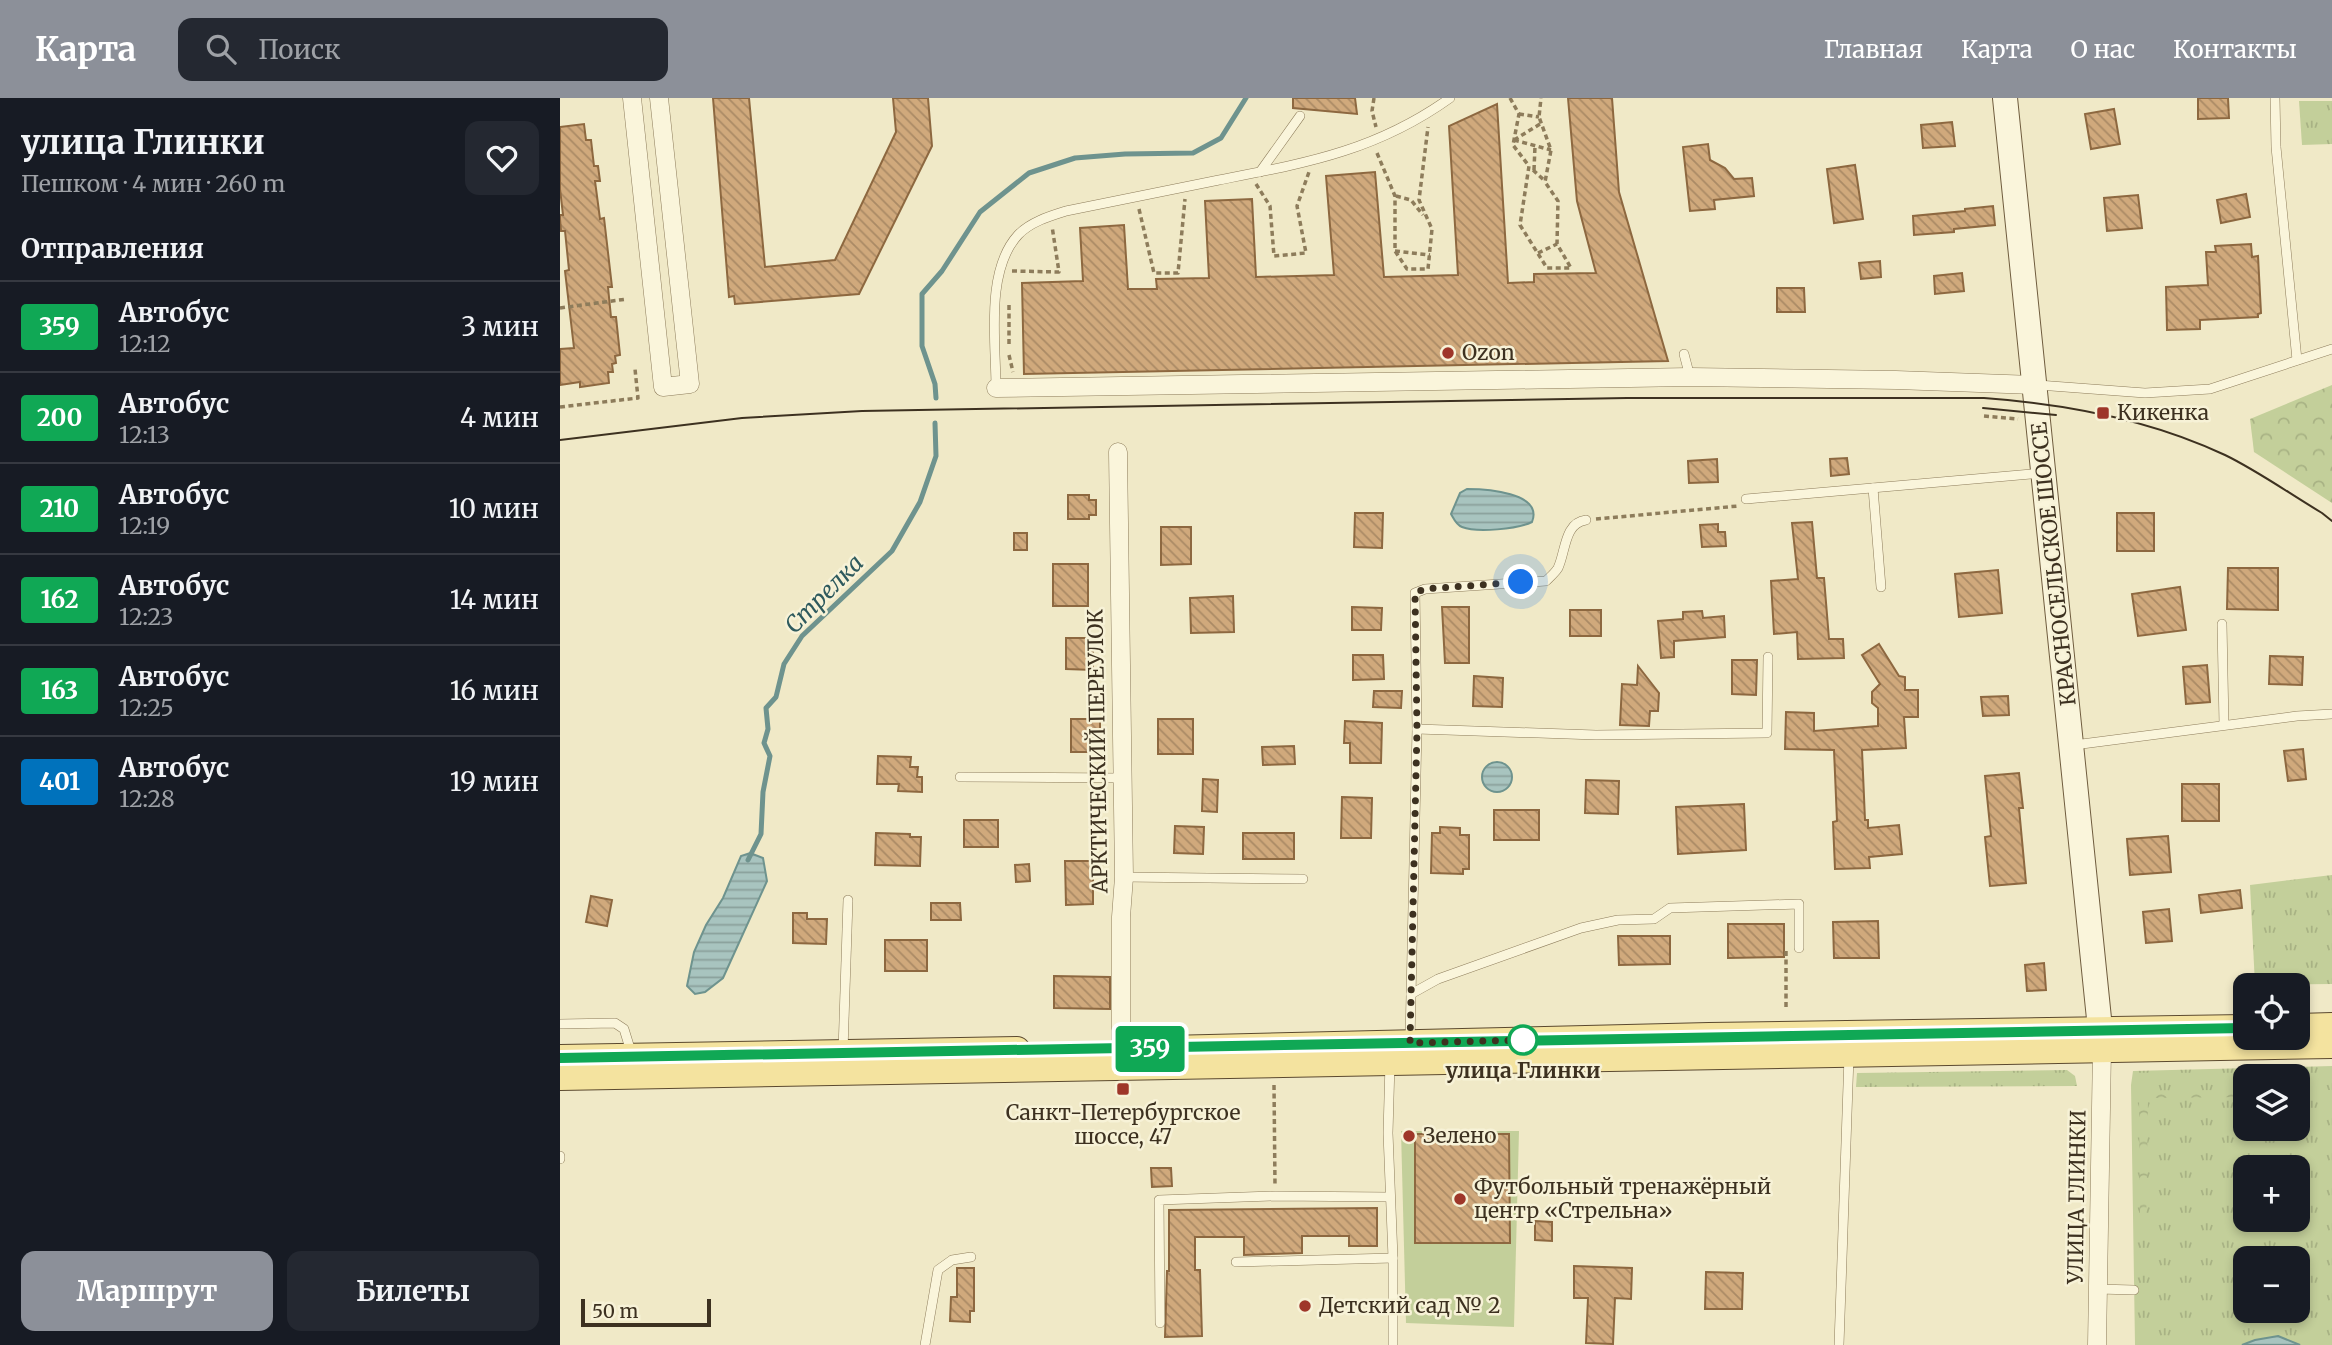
<!DOCTYPE html>
<html lang="ru">
<head>
<meta charset="utf-8">
<style>
	:root { --surface:#171b24; --page:#242831; --text:#f1f3f6; --muted:#9ea1a6; --line:#363941; --accent:#8c9099 }
	body { margin:0; font-family:Merriweather,serif; background:var(--page); color:var(--text); height:100vh; display:flex; flex-direction:column; font-size:26px; white-space:nowrap }
	* { box-sizing:border-box; margin:0 }
	p { font-size:23px; color:var(--muted) }
	.icon { flex:none; width:38px; height:38px; fill:none; stroke:currentColor; stroke-width:2; stroke-linecap:round; stroke-linejoin:round }
	.map { position:relative; flex:1; overflow:hidden }
	.side { display:flex; flex-direction:column; background:var(--surface); width:560px }
	.side>* { flex:none }
	.badge { padding:0 14px; border-radius:5px; font-size:24px; line-height:46px }
	.fabs { position:absolute; left:1673px; top:875px; display:grid; gap:14px }
	.fabs a { display:grid; place-items:center; width:77px; height:77px; border-radius:14px; background:var(--surface); box-shadow:0 4px 10px #0003; font-size:35px }
	.scale { position:absolute; left:21px; bottom:18px; width:130px; box-sizing:border-box; padding-left:7px; border:4px solid #3d3120; border-top:0; font-size:19px; line-height:24px; white-space:nowrap; color:#3d3120; -webkit-text-stroke:5px #f7f2d7; paint-order:stroke }
	.you { position:absolute; width:35px; height:35px; margin:-18px; border:5px solid #fff; border-radius:50%; background:#1a73e8; box-shadow:0 0 0 10px #1a73e833 }
	.map>.badge { position:absolute; translate:-50% -50%; box-shadow:0 0 0 4px #fff }
	h2 { padding:0 21px; font-size:26px; line-height:63px }
	.round { display:grid; place-items:center; flex:none; width:74px; height:74px; border-radius:14px; background:var(--page) }
	.overview { display:flex; align-items:center; justify-content:space-between; height:119px; padding:0 21px }
	h1 { font-size:33px; font-weight:700; line-height:52px }
	.button { display:flex; gap:14px; margin-top:auto; padding:14px 21px }
	.button a { flex:1; height:80px; border-radius:14px; background:var(--accent); color:#fff; font-size:28px; font-weight:700; line-height:80px; text-align:center }
	.button a+a { background:var(--page); color:var(--text) }
	ul { padding:0; list-style:none }
	li { display:flex; align-items:center; gap:21px; height:91px; padding:0 21px; border-top:2px solid var(--line) }
	li div { flex:1 }
	li b { display:block; font-size:26px }
	li em { font-style:normal }
	li .badge { min-width:77px; font-weight:700; text-align:center }
	header { display:flex; align-items:center; gap:42px; box-sizing:border-box; height:98px; padding:0 35px; background:var(--accent); color:#fff }
	header strong { font-size:33px }
	nav { display:flex; gap:38px; margin-inline-start:auto; font-size:24px }
	.search { width:490px; height:63px; background:var(--page); display:flex; align-items:center; gap:18px; box-sizing:border-box; padding:0 24px; border-radius:14px; color:var(--muted); font-size:26px }
	main { display:flex; flex:1; min-height:0 }
	.map>svg:first-child { display:block }
	.grass { fill:url(#grass-tufts); fill-rule:evenodd }
	.forest { fill:url(#forest-crowns) }
	.pitch { fill:#c3cf9a }
	.water { fill:url(#water-rules); stroke:#6e938e; stroke-width:2 }
	.lines { fill:none; stroke-linecap:round; stroke-linejoin:round }
	.stream { stroke:#6e938e; stroke-width:5 }
	.building { fill:url(#building-back-hatch); stroke:#8d6840; stroke-width:2 }
	.lane-casing { stroke:#8d7c5b; stroke-width:10 }
	.street-casing { stroke:#8d7c5b; stroke-width:19 }
	.secondary-casing { stroke:#6f5c3e; stroke-width:26 }
	.primary-casing { stroke:#5b492f; stroke-width:28 }
	.path { stroke:#8d7c5b; stroke-width:3.5; stroke-dasharray:5 3.5; stroke-linecap:butt }
	.lane { stroke:#faf5db; stroke-width:9 }
	.street { stroke:#faf5db; stroke-width:18 }
	.secondary { stroke:#faf5db; stroke-width:24 }
	.primary { stroke:#f4e39f; stroke-width:26 }
	.tram { stroke:#3d3120; stroke-width:2 }
	.line-casing { stroke:#fff; stroke-width:16 }
	.line { stroke:#10a855; stroke-width:10 }
	.walk { stroke:#3d3120; stroke-width:7; stroke-dasharray:0 12.6 }
	.poi-dot { fill:#9e3629; stroke:#f7f2d7; stroke-width:2.5 }
	.stop-dot { fill:#fff; stroke:#10a855; stroke-width:3.5 }
	.labels { text-anchor:middle; stroke-width:5; stroke-linejoin:round; paint-order:stroke }
	.poi-label { font-size:21px; fill:#3d3120; stroke:#f7f2d7; text-anchor:start }
	.street-label { font-size:21px; fill:#3d3120; stroke:#f7f2d7 }
	.stop-label { font-size:21px; font-weight:bold; fill:#3d3120; stroke:#f7f2d7 }
	.water-label { font-size:23px; font-style:italic; fill:#2e5a5d; stroke:#f7f2d7 }
</style>
</head>
<body>
<header>
<strong>Карта</strong>
<div class="search"><svg class="icon" aria-label="search" viewBox="0 0 24 24"><circle cx="10" cy="10" r="6"/><path d="M15 15l6 6"/></svg>Поиск</div>
<nav><a>Главная</a><a>Карта</a><a>О нас</a><a>Контакты</a></nav>
</header>
<main>
<section class="side">
<div class="overview"><div><h1>улица Глинки</h1><p>Пешком · 4 мин · 260 m</p></div><a class="round"><svg class="icon" aria-label="heart" viewBox="0 0 24 24"><path d="M12 20l-8-8c-3-5 5-10 8-4 3-6 11-1 8 4z"/></svg></a></div>
<h2>Отправления</h2>
<ul>
<li><span class="badge" style="background:#10a855;color:#fff">359</span><div><b>Автобус</b><p>12:12</p></div><em>3 мин</em></li>
<li><span class="badge" style="background:#10a855;color:#fff">200</span><div><b>Автобус</b><p>12:13</p></div><em>4 мин</em></li>
<li><span class="badge" style="background:#10a855;color:#fff">210</span><div><b>Автобус</b><p>12:19</p></div><em>10 мин</em></li>
<li><span class="badge" style="background:#10a855;color:#fff">162</span><div><b>Автобус</b><p>12:23</p></div><em>14 мин</em></li>
<li><span class="badge" style="background:#10a855;color:#fff">163</span><div><b>Автобус</b><p>12:25</p></div><em>16 мин</em></li>
<li><span class="badge" style="background:#0072bc;color:#fff">401</span><div><b>Автобус</b><p>12:28</p></div><em>19 мин</em></li>
</ul>
<div class="button"><a>Маршрут</a><a>Билеты</a></div>
</section>
<div class="map">
<svg width="1772" height="1247" viewBox="0 0 1772 1247">
	<defs>
		<pattern id="grass-tufts" width="24" height="20" patternUnits="userSpaceOnUse" patternTransform="scale(1.75)"><rect width="24" height="20" fill="#c3cf9a"/><path d="M3 7l-1-3M5 7V3M7 7l1-3M15 17l-1-3M17 17v-4M19 17l1-3" fill="none" stroke="#a8b284"/></pattern>
		<pattern id="forest-crowns" width="20" height="18" patternUnits="userSpaceOnUse" patternTransform="scale(1.75)"><rect width="20" height="18" fill="#c3cf9a"/><path d="M2 6a3 3 0 1 1 6 0M12 15a3 3 0 1 1 6 0" fill="none" stroke="#a8b284"/></pattern>
		<pattern id="water-rules" width="6" height="5" patternUnits="userSpaceOnUse" patternTransform="scale(1.75)"><rect width="6" height="5" fill="#a8c4bf"/><path d="M0 2.5h6" fill="none" stroke="#8aa09b"/></pattern>
		<pattern id="building-back-hatch" width="6" height="6" patternUnits="userSpaceOnUse" patternTransform="scale(1.75)"><rect width="6" height="6" fill="#d0a97c"/><path d="M-1 5l2 2M0 0l6 6M5-1l2 2" fill="none" stroke="#aa8a65"/></pattern>
	</defs>
	<rect width="100%" height="100%" fill="#f0e9c7"/>
	<g class="grass">
		<polygon points="1739,3 1772,3 1772,46 1742,47"/>
		<polygon points="1772,777 1772,886 1695,887 1690,787"/>
		<path d="M1772,968V1247H1740L1718,1238L1695,1242L1682,1247H1575L1571,987L1573,973ZM1685,978H1738V1031H1685ZM1685,1069H1738V1122H1685ZM1685,1160H1738V1213H1685Z"/>
		<polygon points="1507,972 1515,978 1517,988 1296,989 1297,975"/>
	</g>
	<g class="forest">
		<polygon points="1772,287 1772,405 1694,354 1690,321"/>
		<polygon points="1685,992 1685,999 1588,1000 1586,1132 1580,1131 1579,993"/>
		<polygon points="1738,992 1772,992 1772,998 1738,999"/>
	</g>
	<polygon class="pitch" points="841,1033 959,1033 954,1229 846,1225"/>
	<g class="water">
		<path d="M907,391C924,391 984,394 972,424C958,431 917,435 902,429C896,427 894,421 891,416L900,395Z"/>
		<circle cx="937" cy="679" r="15"/>
		<polygon points="190,755 203,760 207,783 163,880 145,894 135,896 127,888 134,854 146,827 163,800 181,758"/>
		<polygon points="1718,1238 1740,1247 1682,1247 1695,1242"/>
	</g>
	<g class="lines">
		<g class="stream">
			<polyline points="376,300 375,286 362,248 362,196 382,173 420,114 469,75 515,60 565,56 633,55 661,40 686,0"/>
			<polyline points="188,762 201,736 203,694 210,658 204,645 208,631 206,610 216,599 224,566 242,538 332,453 360,404 376,358 375,325"/>
		</g>
	</g>
	<g class="building">
		<polygon points="153,0 189,0 205,169 275,162 336,34 333,0 368,0 372,48 299,196 175,206 174,198 169,199"/>
		<polygon points="733,0 795,0 797,16 733,10"/>
		<polygon points="1008,0 1052,0 1059,94 1108,263 464,276 462,185 523,183 520,130 564,127 568,191 597,191 596,181 649,180 645,103 692,101 696,179 774,177 766,78 815,74 824,179 898,177 889,28 937,6 948,185 974,184 974,176 1036,175 1017,103"/>
		<polygon points="1638,0 1668,0 1669,20 1638,21"/>
		<polygon points="1554,11 1560,46 1531,51 1525,16"/>
		<polygon points="1392,24 1395,48 1363,50 1361,27"/>
		<polygon points="24,26 26,42 31,42 34,68 38,68 40,83 35,83 40,121 44,120 52,189 48,189 51,219 56,219 60,257 55,258 56,265 52,266 53,274 48,274 49,285 20,289 20,284 0,287 0,251 14,250 5,173 9,172 5,133 1,133 0,121 0,117 3,117 0,91 0,29"/>
		<polygon points="1148,46 1150,62 1165,70 1174,81 1192,80 1194,98 1154,102 1155,111 1130,113 1123,49"/>
		<polygon points="1295,67 1303,121 1274,125 1267,71"/>
		<polygon points="1686,96 1690,119 1661,125 1657,102"/>
		<polygon points="1578,97 1582,130 1547,133 1544,100"/>
		<polygon points="1433,108 1435,127 1394,131 1394,134 1354,137 1353,118 1405,113 1405,111"/>
		<polygon points="1691,146 1692,159 1698,158 1701,215 1698,216 1698,219 1640,222 1640,231 1607,232 1606,189 1648,187 1646,154 1656,154 1655,148"/>
		<polygon points="1320,163 1321,179 1301,181 1299,165"/>
		<polygon points="1402,175 1404,193 1375,196 1374,178"/>
		<polygon points="1217,190 1244,190 1245,214 1217,214"/>
		<polygon points="1287,360 1289,376 1271,378 1270,361"/>
		<polygon points="1157,361 1158,384 1129,385 1128,363"/>
		<polygon points="508,397 529,397 529,402 536,402 536,417 529,417 529,421 508,421"/>
		<polygon points="795,415 823,415 822,450 794,449"/>
		<rect x="1557" y="415" width="37" height="38"/>
		<polygon points="1252,424 1257,480 1264,480 1269,541 1283,541 1284,560 1238,561 1237,534 1214,536 1211,483 1238,481 1232,425"/>
		<polygon points="1158,426 1158,434 1165,434 1166,448 1142,449 1140,427"/>
		<polygon points="601,429 631,429 631,466 601,467"/>
		<rect x="454" y="435" width="13" height="17"/>
		<rect x="493" y="466" width="35" height="42"/>
		<polygon points="1668,470 1718,470 1718,512 1667,511"/>
		<polygon points="1438,472 1442,515 1399,519 1395,476"/>
		<polygon points="1620,489 1626,532 1578,538 1572,496"/>
		<polygon points="673,498 674,534 631,535 630,500"/>
		<polygon points="792,509 822,510 821,532 792,532"/>
		<polygon points="882,509 909,509 909,565 885,565"/>
		<rect x="1010" y="512" width="31" height="26"/>
		<polygon points="1142,513 1143,520 1164,518 1165,539 1114,543 1114,559 1101,560 1098,523 1123,521 1123,514"/>
		<polygon points="506,540 533,540 533,572 506,571"/>
		<polygon points="1319,546 1339,578 1345,579 1345,592 1358,592 1358,619 1344,619 1346,650 1302,652 1305,722 1308,722 1308,730 1339,727 1342,756 1309,759 1310,770 1275,771 1273,724 1277,723 1274,652 1225,651 1226,614 1254,615 1254,633 1318,628 1318,610 1312,605 1312,594 1320,586 1302,557"/>
		<polygon points="793,557 823,557 824,581 793,582"/>
		<polygon points="1710,558 1743,559 1742,587 1709,586"/>
		<polygon points="1172,562 1197,562 1196,597 1172,596"/>
		<polygon points="1647,567 1650,604 1626,606 1623,569"/>
		<polygon points="1078,568 1099,595 1098,613 1090,613 1089,628 1060,627 1062,586 1077,587"/>
		<polygon points="914,578 943,580 942,609 913,608"/>
		<polygon points="814,593 842,593 841,610 813,609"/>
		<polygon points="1448,598 1449,617 1423,618 1421,599"/>
		<rect x="511" y="621" width="29" height="33"/>
		<rect x="598" y="621" width="35" height="35"/>
		<polygon points="785,623 822,625 821,665 790,665 790,645 784,645"/>
		<polygon points="734,648 735,666 703,667 702,649"/>
		<polygon points="1743,651 1746,681 1728,683 1724,653"/>
		<polygon points="318,658 351,659 350,669 358,669 357,679 362,679 362,694 338,693 339,686 317,686"/>
		<polygon points="1459,675 1463,710 1459,710 1466,785 1430,788 1425,739 1431,738 1425,678"/>
		<polygon points="643,681 658,682 657,714 642,713"/>
		<polygon points="1026,682 1059,683 1058,716 1025,715"/>
		<rect x="1622" y="686" width="37" height="37"/>
		<polygon points="782,699 812,700 811,740 781,740"/>
		<polygon points="1184,706 1186,752 1118,756 1116,709"/>
		<rect x="934" y="712" width="45" height="30"/>
		<rect x="404" y="722" width="34" height="27"/>
		<polygon points="615,728 644,729 643,756 614,755"/>
		<polygon points="880,729 900,730 900,737 909,737 909,771 903,771 903,776 871,775 872,735 880,735"/>
		<polygon points="316,735 350,736 350,739 361,739 360,768 315,767"/>
		<rect x="683" y="735" width="51" height="26"/>
		<polygon points="1608,738 1611,774 1570,777 1567,741"/>
		<polygon points="505,763 533,763 533,806 506,807"/>
		<polygon points="469,766 470,783 456,784 455,767"/>
		<polygon points="1680,792 1682,810 1641,815 1639,797"/>
		<polygon points="31,798 52,802 47,828 26,824"/>
		<polygon points="371,805 400,805 401,822 371,822"/>
		<polygon points="1609,811 1612,843 1586,845 1583,814"/>
		<polygon points="233,815 247,815 247,821 267,821 266,846 233,845"/>
		<polygon points="1318,823 1319,860 1274,860 1273,824"/>
		<polygon points="1168,826 1224,826 1224,859 1168,860"/>
		<polygon points="1058,838 1110,838 1110,866 1059,867"/>
		<rect x="325" y="842" width="42" height="31"/>
		<polygon points="1484,865 1486,892 1467,893 1465,867"/>
		<polygon points="494,878 550,879 550,911 494,910"/>
		<polygon points="855,1036 949,1036 950,1145 855,1145"/>
		<polygon points="591,1070 611,1070 612,1088 592,1089"/>
		<polygon points="817,1110 817,1148 789,1148 789,1138 742,1138 742,1155 684,1157 684,1139 635,1139 635,1172 640,1172 642,1238 605,1239 607,1173 609,1173 609,1112"/>
		<polygon points="975,1123 992,1124 992,1143 975,1142"/>
		<polygon points="1014,1168 1072,1170 1071,1201 1055,1200 1053,1246 1026,1245 1028,1200 1014,1200"/>
		<polygon points="397,1170 414,1170 414,1213 410,1213 410,1224 390,1223 391,1199 397,1199"/>
		<polygon points="1146,1174 1183,1175 1182,1211 1145,1211"/>
	</g>
	<g class="lines">
		<g class="lane-casing">
			<g id="lane">
				<polyline points="1715,0 1716,49 1737,262"/>
				<polyline points="700,74 740,18"/>
				<polyline points="1124,256 1130,279"/>
				<polyline points="1478,287 1585,295 1650,291 1772,251"/>
				<path d="M436,290C436,244 425,173 458,137C470,124 490,118 506,113C557,103 608,92 659,82C746,65 816,53 890,0"/>
				<polyline points="1313,390 1321,489"/>
				<polyline points="1186,401 1482,375"/>
				<polyline points="1662,526 1664,627"/>
				<polyline points="857,631 1036,637 1207,635 1208,559"/>
				<polyline points="1514,647 1737,618 1772,616"/>
				<polyline points="400,679 562,680"/>
				<polyline points="564,779 743,781"/>
				<polyline points="851,896 878,881 1021,830 1058,822 1094,821 1110,810 1239,806 1239,850"/>
				<polyline points="0,926 55,925 64,931 72,957"/>
				<path d="M850,942L857,631L855,495L865,491L986,483C990,479 995,475 998,470C1006,453 1004,425 1026,422"/>
				<polyline points="283,953 288,802"/>
				<polyline points="830,965 828,1035 833,1160 833,1247"/>
				<polyline points="0,1058 0,1061"/>
				<polyline points="676,1164 833,1160"/>
				<polyline points="1538,1191 1574,1192"/>
				<polyline points="600,1225 599,1102 715,1098 829,1099"/>
				<polyline points="365,1247 378,1172 392,1162 411,1159"/>
				<polyline points="1279,1247 1289,958"/>
			</g>
		</g>
		<g class="street-casing">
			<g id="street">
				<polyline points="72,0 103,289 130,286 99,0"/>
				<polyline points="436,290 1130,279 1336,282 1476,287"/>
				<polyline points="558,354 564,779 561,819 561,952"/>
				<polyline points="1537,1247 1542,951"/>
			</g>
		</g>
		<g class="secondary-casing">
			<polyline id="secondary" points="1445,0 1542,950"/>
		</g>
		<g class="primary-casing">
			<g id="primary">
				<polyline points="1738,929 1772,928"/>
				<polyline points="607,951 1149,938 1685,930"/>
				<polyline points="0,960 457,952"/>
				<polyline points="0,979 1772,947"/>
			</g>
		</g>
		<g class="path">
			<polyline points="814,0 812,13 816,29"/>
			<polyline points="950,0 959,16 953,47 969,68 960,127 987,170 1011,170 997,146 998,103 985,84 991,52 979,19 981,0"/>
			<polyline points="959,16 979,19"/>
			<polyline points="954,42 991,52"/>
			<polyline points="954,42 980,26"/>
			<polyline points="817,55 835,98 835,153 847,171 868,171 872,131 859,102 868,29"/>
			<polyline points="973,72 985,83"/>
			<polyline points="974,72 975,48"/>
			<polyline points="696,86 710,108 714,158 746,155 737,108 749,74"/>
			<polyline points="836,98 851,102 863,117"/>
			<polyline points="579,111 594,175 618,175 625,101"/>
			<polyline points="835,153 870,157"/>
			<polyline points="978,155 997,146"/>
			<polyline points="452,173 499,174 492,128"/>
			<polyline points="0,210 67,201"/>
			<polyline points="449,246 449,205"/>
			<polyline points="449,257 453,274"/>
			<polyline points="0,309 78,300 75,271"/>
			<polyline points="1424,318 1458,321"/>
			<polyline points="1036,421 1178,408"/>
			<polyline points="1226,853 1226,911"/>
			<polyline points="714,987 715,1088"/>
		</g>
		<use href="#lane" class="lane"/>
		<use href="#street" class="street"/>
		<use href="#secondary" class="secondary"/>
		<use href="#primary" class="primary"/>
		<g class="tram">
			<polyline points="1423,310 1496,317"/>
			<path d="M0,342L182,320L302,313L1067,300H1424C1507,306 1589,321 1665,357C1698,373 1730,396 1762,415L1772,423"/>
		</g>
	</g>
	<g class="lines">
		<g class="line-casing">
			<path id="line" d="M0,960C562,953 1123,937 1685,930"/>
		</g>
		<use href="#line" class="line"/>
		<polyline class="walk" points="961,484 864,491 855,495 857,631 850,945 965,942 963,942"/>
	</g>
	<g class="poi-dot">
		<circle cx="888" cy="255" r="7"/>
		<rect x="1536" y="308" width="14" height="14" rx="3.5"/>
		<rect x="556" y="984" width="14" height="14" rx="3.5"/>
		<circle cx="849" cy="1038" r="7"/>
		<circle cx="900" cy="1101" r="7"/>
		<circle cx="745" cy="1208" r="7"/>
	</g>
	<circle class="stop-dot" cx="963" cy="942" r="14"/>
	<g class="labels">
		<g class="poi-label">
			<text x="902" y="262">Ozon</text>
			<text x="1557" y="322">Кикенка</text>
			<text x="563" y="1022" text-anchor="middle">Санкт-Петербургское<tspan x="563" dy="24">шоссе, 47</tspan></text>
			<text x="863" y="1045">Зелено</text>
			<text x="914" y="1096">Футбольный тренажёрный<tspan x="914" dy="24">центр «Стрельна»</tspan></text>
			<text x="759" y="1215">Детский сад № 2</text>
		</g>
		<g class="street-label">
			<text transform="translate(1494 466) rotate(-96)" y="7">КРАСНОСЕЛЬСКОЕ ШОССЕ</text>
			<text transform="translate(538 653) rotate(-91)" y="7">АРКТИЧЕСКИЙ ПЕРЕУЛОК</text>
			<text transform="translate(1517 1099) rotate(-89)" y="7">УЛИЦА ГЛИНКИ</text>
		</g>
		<g class="stop-label">
			<text x="963" y="980">улица Глинки</text>
		</g>
		<g class="water-label">
			<text transform="translate(264 496) rotate(-45)" y="8">Стрелка</text>
		</g>
	</g>
</svg>
<div class="fabs">
<a><svg class="icon" aria-label="locate" viewBox="0 0 24 24"><circle cx="12" cy="12" r="6"/><path d="M12 2v4M12 18v4M2 12h4M18 12h4"/></svg></a>
<a><svg class="icon" aria-label="layers" viewBox="0 0 24 24"><path d="M12 4l9 5-9 5-9-5zM3 14l9 5 9-5"/></svg></a>
<a>+</a>
<a>−</a>
</div>
<div class="scale">50 m</div>
<div class="you" style="left:961px;top:484px"></div>
<b class="badge" style="left:590px;top:951px;background:#10a855;color:#fff">359</b>
</div>
</main>
</body>
</html>
